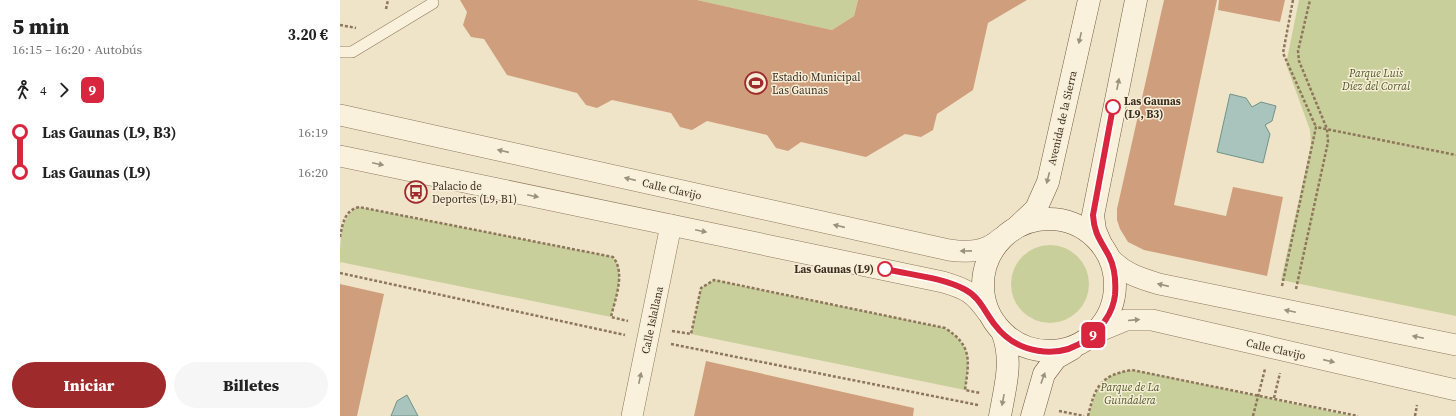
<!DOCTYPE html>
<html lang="es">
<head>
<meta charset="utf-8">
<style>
	:root { --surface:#fff; --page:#f6f6f6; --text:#222; --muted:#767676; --accent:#9e2a2b }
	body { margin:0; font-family:"Source Serif 4",serif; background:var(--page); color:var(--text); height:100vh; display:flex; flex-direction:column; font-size:15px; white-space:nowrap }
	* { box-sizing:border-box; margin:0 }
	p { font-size:13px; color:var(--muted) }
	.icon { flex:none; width:22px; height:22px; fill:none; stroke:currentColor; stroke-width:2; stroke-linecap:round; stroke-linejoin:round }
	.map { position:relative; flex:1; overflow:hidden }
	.panel { display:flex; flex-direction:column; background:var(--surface); width:340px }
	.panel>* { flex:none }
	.badge { padding:0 8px; border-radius:6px; font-size:14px; line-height:26px }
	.map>.badge { position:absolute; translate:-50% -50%; box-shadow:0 0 0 2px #fff }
	.legs { display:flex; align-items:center; gap:6px; height:44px; padding:0 12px; font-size:13px }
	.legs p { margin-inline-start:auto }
	.head { display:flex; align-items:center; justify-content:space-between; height:68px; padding:0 12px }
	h1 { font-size:22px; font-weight:800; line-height:30px }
	.button { display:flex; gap:8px; margin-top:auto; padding:8px 12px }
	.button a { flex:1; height:46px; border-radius:24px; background:var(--accent); color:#fff; font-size:16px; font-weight:800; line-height:46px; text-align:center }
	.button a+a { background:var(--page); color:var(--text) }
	ul { padding:0 12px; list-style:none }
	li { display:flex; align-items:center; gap:14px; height:40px; font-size:15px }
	li i { display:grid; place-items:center; width:6px; height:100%; margin:0 5px; background:currentColor }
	li i::after { content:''; width:10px; height:10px; margin:-5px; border:3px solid; border-radius:50%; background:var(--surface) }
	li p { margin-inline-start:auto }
	li:first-child i { background:linear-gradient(#0000 50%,currentColor 0) }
	li:last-child i { background:linear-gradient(currentColor 50%,#0000 0) }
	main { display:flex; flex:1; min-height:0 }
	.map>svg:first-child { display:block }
	.green { fill:#c9cf9b }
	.water { fill:#a9c4bc; stroke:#6f938a }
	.building { fill:#cf9f7d }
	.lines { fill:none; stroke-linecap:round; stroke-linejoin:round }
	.lane-casing { stroke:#8d765c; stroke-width:12 }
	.street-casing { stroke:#8d765c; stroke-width:22 }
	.secondary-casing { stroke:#6f573f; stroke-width:23 }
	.path { stroke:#8d765c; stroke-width:2.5; stroke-dasharray:3 2; stroke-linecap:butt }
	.lane { stroke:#faf1dc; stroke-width:11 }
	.street { stroke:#faf1dc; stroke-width:21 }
	.secondary { stroke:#faf1dc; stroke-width:22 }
	.oneway { fill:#9c907e }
	.line-1-casing { stroke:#fff; stroke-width:9 }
	.line-1 { stroke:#d7263d; stroke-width:6 }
	.stop-1-dot { fill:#fff; stroke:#d7263d; stroke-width:2 }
	.labels { text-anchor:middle; stroke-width:3; stroke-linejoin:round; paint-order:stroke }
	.park-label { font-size:11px; font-style:italic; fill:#4d5a26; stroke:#f7eed8 }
	.poi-label { font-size:11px; fill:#3d2e20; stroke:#f7eed8; text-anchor:start }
	.stop-label { font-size:11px; font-weight:bold; fill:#3d2e20; stroke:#f7eed8; text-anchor:start }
	.street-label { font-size:11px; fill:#3d2e20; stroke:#f7eed8 }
</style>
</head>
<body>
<main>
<section class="panel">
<div class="head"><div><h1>5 min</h1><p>16:15 – 16:20 · Autobús</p></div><b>3.20 €</b></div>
<div class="legs"><svg class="icon" aria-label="walk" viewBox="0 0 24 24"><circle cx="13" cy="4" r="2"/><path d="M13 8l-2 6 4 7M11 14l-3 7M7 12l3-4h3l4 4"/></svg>4<svg class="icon" aria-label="forward" viewBox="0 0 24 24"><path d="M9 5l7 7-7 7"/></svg><b class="badge" style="background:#d7263d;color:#fff">9</b></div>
<ul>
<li><i style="color:#d7263d"></i><b>Las Gaunas (L9, B3)</b><p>16:19</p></li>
<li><i style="color:#d7263d"></i><b>Las Gaunas (L9)</b><p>16:20</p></li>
</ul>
<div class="button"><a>Iniciar</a><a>Billetes</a></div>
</section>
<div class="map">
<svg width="1116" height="416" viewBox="0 0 1116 416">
	<rect width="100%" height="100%" fill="#f0e4c8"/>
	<g class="green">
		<polygon points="357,0 518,0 514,16 492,30"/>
		<polygon points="959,0 1116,0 1116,316 941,280 971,145 970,130 946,64"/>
		<path d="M19,207L273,257C286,273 275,299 271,317L0,262C0,243 0,213 19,207Z"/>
		<circle cx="710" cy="284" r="39"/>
		<path d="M374,280L605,328C633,346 629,361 625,390L351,334L361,288Z"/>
		<path d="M792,370L809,373L1012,416H748C758,388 758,375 792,370Z"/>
	</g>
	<g class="water">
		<polygon points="890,94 906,98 912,107 921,102 936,106 932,121 925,125 930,134 923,163 877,152"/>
		<polygon points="67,395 78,416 51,416 57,401"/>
	</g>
	<g class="building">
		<polygon points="120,0 357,0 492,30 514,16 518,0 687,0 648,23 633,90 597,114 593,130 581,137 565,134 526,157 461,142 448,151 436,148 427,135 367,121 352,130 340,127 331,113 272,100 257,108 246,105 237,93 167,75 144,39 131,37 123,25 127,12"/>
		<polygon points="824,0 877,0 834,205 886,216 893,187 943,197 927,276 804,250 788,242 780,229 777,220 777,209"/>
		<polygon points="879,0 945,0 940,22 878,10"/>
		<polygon points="0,284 44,294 17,416 0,416"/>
		<polygon points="366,361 574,408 573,416 354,416"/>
	</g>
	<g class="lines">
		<g class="lane-casing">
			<polyline id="lane" points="0,52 12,52 93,3"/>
		</g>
		<g class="street-casing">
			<g id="street">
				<path d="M0,115L609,250C629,253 646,252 661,238"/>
				<path d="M0,156L603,282C627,289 634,293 648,313"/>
				<path d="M769,257C783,273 799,278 819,284L1116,345"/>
				<polyline points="757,332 786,320 812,320 1116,390"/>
				<polyline points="292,416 331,225"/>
			</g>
		</g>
		<g class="secondary-casing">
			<g id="secondary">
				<circle cx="709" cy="285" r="66"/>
				<polyline points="678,226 696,209 708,182 749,0"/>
				<polyline points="761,244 755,230 753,215 796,0"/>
				<path d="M660,416C665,387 673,362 663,334"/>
				<polyline points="692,416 704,374 716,358 732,349"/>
			</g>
		</g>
		<g class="path">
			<polyline points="953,0 943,53 976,127"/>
			<polyline points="46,9 48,0"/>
			<polyline points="0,25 16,28"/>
			<path d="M0,237C3,223 4,211 19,207L273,257C286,273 275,299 271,317L288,321"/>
			<polyline points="0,273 285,335"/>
			<polyline points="942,286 976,127 1116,155"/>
			<polyline points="956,289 988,142 987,129 959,61 958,51 970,0"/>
			<path d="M332,331L351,334L361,288L374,280L605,328C633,346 629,361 625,390L640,393"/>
			<polyline points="331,344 638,405"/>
			<polyline points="934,398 940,373"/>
			<polyline points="719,411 744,416"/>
			<path d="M748,416C755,387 760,375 792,370L1018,416"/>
			<polyline points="913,416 925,369"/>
			<polyline points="1075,416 1077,405"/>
		</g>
		<use href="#lane" class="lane"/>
		<use href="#street" class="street"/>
		<use href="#secondary" class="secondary"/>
	</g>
	<defs><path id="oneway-solid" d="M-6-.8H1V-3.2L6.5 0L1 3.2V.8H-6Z"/></defs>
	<g class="oneway">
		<use href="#oneway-solid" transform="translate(740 38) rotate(103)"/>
		<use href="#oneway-solid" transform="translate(778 84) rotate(-79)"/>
		<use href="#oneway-solid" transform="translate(163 151) rotate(-167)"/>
		<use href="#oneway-solid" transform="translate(38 164) rotate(12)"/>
		<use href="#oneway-solid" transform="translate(708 178) rotate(104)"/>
		<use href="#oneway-solid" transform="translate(290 179) rotate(-167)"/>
		<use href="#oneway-solid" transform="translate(193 196) rotate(12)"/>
		<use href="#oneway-solid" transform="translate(499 226) rotate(-167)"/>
		<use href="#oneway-solid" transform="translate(361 231) rotate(12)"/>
		<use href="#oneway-solid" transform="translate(626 251) rotate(179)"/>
		<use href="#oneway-solid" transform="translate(823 285) rotate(-167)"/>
		<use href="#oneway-solid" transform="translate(950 311) rotate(-168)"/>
		<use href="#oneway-solid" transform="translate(794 320) rotate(-5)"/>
		<use href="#oneway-solid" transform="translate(1078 337) rotate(-168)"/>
		<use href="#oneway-solid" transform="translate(989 361) rotate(13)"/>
		<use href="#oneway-solid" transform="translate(300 378) rotate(-78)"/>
		<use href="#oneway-solid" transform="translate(703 378) rotate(-70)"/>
		<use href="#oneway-solid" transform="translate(663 400) rotate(101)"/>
	</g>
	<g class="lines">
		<g class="line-1-casing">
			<path id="line-1" d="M545,269C571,275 600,277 624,289C640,297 644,311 655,325C676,353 718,361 747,339C761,329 773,313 775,295C776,282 775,268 769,256C761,241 754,234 753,215L773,107"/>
		</g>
		<use href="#line-1" class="line-1"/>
	</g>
	<defs>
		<g id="stadium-ring" transform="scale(1.15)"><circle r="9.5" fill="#f7eed8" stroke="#9e2a2b" stroke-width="1.5"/><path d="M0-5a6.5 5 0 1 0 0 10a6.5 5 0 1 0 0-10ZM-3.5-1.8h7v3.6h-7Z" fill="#9e2a2b"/></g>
		<g id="bus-ring" transform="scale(1.15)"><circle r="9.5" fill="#f7eed8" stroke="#9e2a2b" stroke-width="1.5"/><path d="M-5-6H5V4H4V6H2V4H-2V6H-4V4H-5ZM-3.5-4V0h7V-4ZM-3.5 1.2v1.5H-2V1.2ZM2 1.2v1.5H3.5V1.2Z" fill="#9e2a2b"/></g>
	</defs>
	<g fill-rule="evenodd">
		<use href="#stadium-ring" x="416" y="83"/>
		<use href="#bus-ring" x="76" y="192"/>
	</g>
	<g class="stop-1-dot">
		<circle cx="773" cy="107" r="7"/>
		<circle cx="545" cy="269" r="7"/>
	</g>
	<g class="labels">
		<g class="park-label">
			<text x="1036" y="77">Parque Luis<tspan x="1036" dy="13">Díez del Corral</tspan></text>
			<text x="790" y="391">Parque de La<tspan x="790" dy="13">Guindalera</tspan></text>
		</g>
		<g class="poi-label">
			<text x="432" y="81">Estadio Municipal<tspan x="432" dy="13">Las Gaunas</tspan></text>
			<text x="92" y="190">Palacio de<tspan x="92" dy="13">Deportes (L9, B1)</tspan></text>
		</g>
		<g class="stop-label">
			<text x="784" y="105">Las Gaunas<tspan x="784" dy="13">(L9, B3)</tspan></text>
			<text x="534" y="273" text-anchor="end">Las Gaunas (L9)</text>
		</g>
		<g class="street-label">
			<text transform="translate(722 118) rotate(-77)" y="4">Avenida de la Sierra</text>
			<text transform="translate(332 189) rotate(13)" y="4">Calle Clavijo</text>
			<text transform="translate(312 320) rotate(-78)" y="4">Calle Islallana</text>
			<text transform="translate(936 349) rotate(13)" y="4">Calle Clavijo</text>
		</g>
	</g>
</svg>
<b class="badge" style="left:753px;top:335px;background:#d7263d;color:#fff">9</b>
</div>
</main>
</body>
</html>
